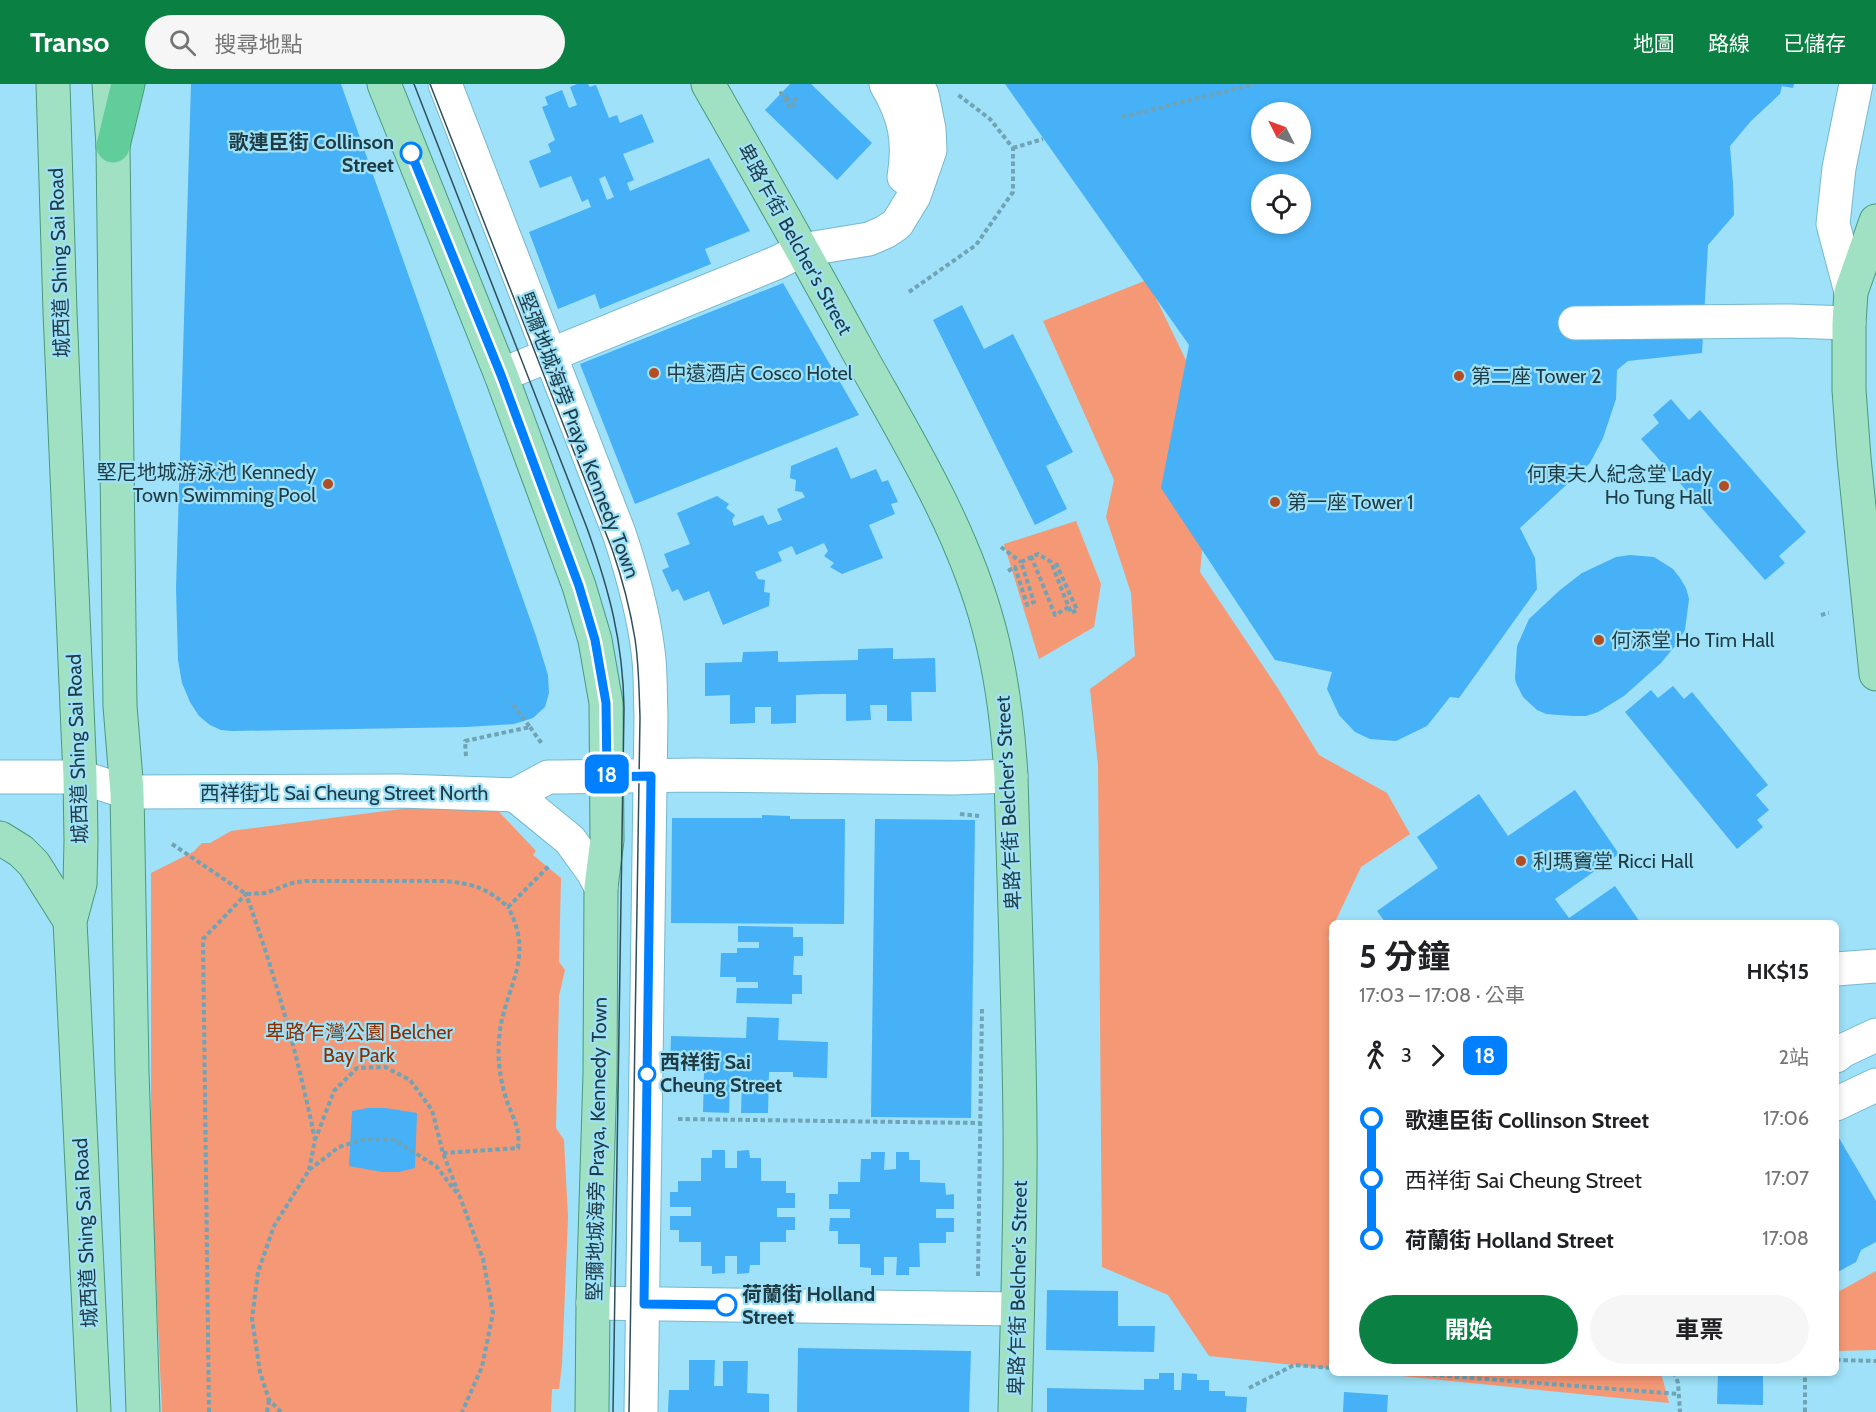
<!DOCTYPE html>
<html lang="zh-TW">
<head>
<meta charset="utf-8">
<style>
	:root { --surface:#fff; --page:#f6f6f6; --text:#202124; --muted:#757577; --accent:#0b8043 }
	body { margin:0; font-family:Cabin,"Noto Sans TC",sans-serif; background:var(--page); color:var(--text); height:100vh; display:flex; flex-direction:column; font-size:22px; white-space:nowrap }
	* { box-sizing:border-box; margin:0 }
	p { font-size:20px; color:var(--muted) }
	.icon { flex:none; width:33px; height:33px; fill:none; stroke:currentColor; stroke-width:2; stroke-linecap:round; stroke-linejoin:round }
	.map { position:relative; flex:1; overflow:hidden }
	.details { position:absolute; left:1329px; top:836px; width:510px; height:456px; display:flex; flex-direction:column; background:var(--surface); border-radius:9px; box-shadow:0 3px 9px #0003 }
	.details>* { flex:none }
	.badge { padding:0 12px; border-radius:9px; font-size:21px; line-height:39px }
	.needle { width:39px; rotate:312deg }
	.fabs { position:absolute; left:1251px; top:18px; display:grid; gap:12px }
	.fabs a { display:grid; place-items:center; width:60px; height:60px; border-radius:50%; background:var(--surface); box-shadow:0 3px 9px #0003; font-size:30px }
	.map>.badge { position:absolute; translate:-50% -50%; box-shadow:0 0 0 3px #fff }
	.legs { display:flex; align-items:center; gap:9px; height:66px; padding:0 30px; font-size:20px }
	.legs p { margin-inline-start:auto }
	.headline { display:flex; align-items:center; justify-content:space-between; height:102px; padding:0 30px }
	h1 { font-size:33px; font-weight:700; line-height:45px }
	.cta { display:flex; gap:12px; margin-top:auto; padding:12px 30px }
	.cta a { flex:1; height:69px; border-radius:36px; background:var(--accent); color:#fff; font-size:24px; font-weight:700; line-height:69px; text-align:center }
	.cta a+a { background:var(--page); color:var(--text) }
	ul { padding:0 30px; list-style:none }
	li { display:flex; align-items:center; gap:21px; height:60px; font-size:22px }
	li i { display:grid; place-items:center; width:9px; height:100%; margin:0 8px; background:currentColor }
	li i::after { content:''; width:15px; height:15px; margin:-8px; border:4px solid; border-radius:50%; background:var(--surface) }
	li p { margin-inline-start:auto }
	li:first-child i { background:linear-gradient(#0000 50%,currentColor 0) }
	li:last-child i { background:linear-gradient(currentColor 50%,#0000 0) }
	header { display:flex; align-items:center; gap:36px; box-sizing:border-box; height:84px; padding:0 30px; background:var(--accent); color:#fff }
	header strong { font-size:28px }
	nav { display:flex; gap:33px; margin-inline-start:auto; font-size:21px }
	.search { width:420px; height:54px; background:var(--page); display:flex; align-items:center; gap:15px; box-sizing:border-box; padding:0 21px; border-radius:33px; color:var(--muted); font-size:22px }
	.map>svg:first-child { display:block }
	.green { fill:#f59875 }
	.building { fill:#46b1f6; fill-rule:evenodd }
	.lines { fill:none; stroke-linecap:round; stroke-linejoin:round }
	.minor-casing { stroke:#76b8ce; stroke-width:35 }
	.major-casing { stroke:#4a9a7d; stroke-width:35 }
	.highway-casing { stroke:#4a9a7d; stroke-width:35 }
	.path { stroke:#6fa3b5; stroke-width:4; stroke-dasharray:4.5 3; stroke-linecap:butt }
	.minor { stroke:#fff; stroke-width:33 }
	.major { stroke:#a0e1c3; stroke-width:33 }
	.highway { stroke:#61cd9b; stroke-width:33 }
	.tram { stroke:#2f505b; stroke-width:1.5 }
	.line-1-casing { stroke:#fff; stroke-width:14 }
	.line-1 { stroke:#0080ff; stroke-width:9 }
	.stop-1-dot { fill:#fff; stroke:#0080ff; stroke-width:3 }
	.poi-dot { fill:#b34d23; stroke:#9ee1f8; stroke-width:2 }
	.labels { text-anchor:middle; stroke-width:4.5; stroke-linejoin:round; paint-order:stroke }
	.stop-label { font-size:20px; font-weight:bold; fill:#1f3b44; stroke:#9ee1f8; text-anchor:start }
	.street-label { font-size:20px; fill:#1f3b44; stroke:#9ee1f8 }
	.poi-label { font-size:20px; fill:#1f3b44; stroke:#9ee1f8; text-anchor:start }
	.park-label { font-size:20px; fill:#8b2e00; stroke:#9ee1f8 }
</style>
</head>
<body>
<header>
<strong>Transo</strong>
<div class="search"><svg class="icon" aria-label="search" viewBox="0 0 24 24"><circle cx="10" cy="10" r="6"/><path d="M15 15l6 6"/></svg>搜尋地點</div>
<nav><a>地圖</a><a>路線</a><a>已儲存</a></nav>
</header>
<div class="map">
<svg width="1876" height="1328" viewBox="0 0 1876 1328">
	<rect width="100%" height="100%" fill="#9ee1f8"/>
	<g class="green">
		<polygon points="1147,196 1215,336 1200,488 1277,603 1319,671 1387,709 1410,750 1361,783 1335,838 1332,838 1332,846 1328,854 1332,860 1332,1285 1209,1272 1168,1211 1102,1183 1098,681 1090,605 1135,572 1131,509 1106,433 1114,396 1043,237"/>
		<polygon points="1076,437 1101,500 1094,543 1039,575 1004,460"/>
		<polygon points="486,714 536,767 533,771 561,794 559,878 565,886 559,912 556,1044 564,1056 568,1133 562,1281 559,1305 552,1305 551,1328 162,1328 151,1084 151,789 193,768 202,759 210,759 231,747"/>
		<polygon points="1876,1187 1876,1266 1836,1267 1836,1209"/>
		<polygon points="1371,1289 1661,1289 1669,1319"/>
	</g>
	<g class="building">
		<polygon points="191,0 341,0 536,552 548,591 549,609 545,623 533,634 514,640 467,643 232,647 221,646 210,641 199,632 190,618 182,599 178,576 176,505"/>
		<path d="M577,0H588L590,3L596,1L609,34L617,31L620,39L642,30L654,58L623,70L634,96L627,99L630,107L709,74L750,147L705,165L711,180L600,225L595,210L558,225L529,148L591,123L588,115L582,118L571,92L540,104L529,77L551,68L548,60L555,56L542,23L548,21L545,13L562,6L569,24L577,21L570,3ZM605,92L614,113L607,116L599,95Z"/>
		<polygon points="790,0 811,0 872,59 837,96 765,26"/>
		<path d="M1005,0H1794L1793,4L1782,2L1780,10L1751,37L1730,62L1733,100L1734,131L1708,161L1702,269L1628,277L1617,286L1616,315L1603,354L1590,379L1520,444L1535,474L1537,505L1459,614L1450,613L1427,642L1396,657L1370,655L1355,648L1339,631L1327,605L1332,588L1275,576L1161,404L1189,261ZM1262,28H1300V68H1262ZM1262,100H1300V140H1262Z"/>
		<polygon points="783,199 859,331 635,420 580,280"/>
		<polygon points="962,221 984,265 1013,250 1073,368 1046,382 1067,425 1035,441 933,236"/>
		<polygon points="1671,315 1689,336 1700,326 1806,448 1779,472 1785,479 1765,496 1641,355 1659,339 1653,331"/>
		<polygon points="837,363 851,395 876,385 882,398 888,396 898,418 891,420 895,430 869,441 883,474 842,490 830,483 834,479 824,472 828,467 824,459 796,471 792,462 778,468 782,477 755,488 758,495 765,496 764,508 770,509 769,522 723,541 709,507 684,517 678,505 672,508 662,486 669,483 664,470 690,460 677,429 717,412 729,420 726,424 735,431 732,436 734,442 763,431 768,441 782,436 777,425 805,413 802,408 795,407 796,396 790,394 791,382"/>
		<polygon points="1630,471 1654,473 1673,485 1680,494 1686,504 1689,515 1685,546 1675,562 1661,579 1624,612 1598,628 1586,632 1572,632 1546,630 1537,626 1523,613 1516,599 1515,594 1517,562 1529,535 1560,506 1582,489 1616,473"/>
		<polygon points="893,564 893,575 935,574 936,608 911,608 912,637 887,637 887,621 870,621 871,636 846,637 846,610 821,610 796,611 796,639 771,640 771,623 755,623 755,639 730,640 730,611 705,612 705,579 742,578 743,568 778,567 778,578 858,576 858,565"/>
		<polygon points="1673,602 1684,615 1692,608 1768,701 1756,711 1769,726 1757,736 1763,743 1737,765 1625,628 1651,606 1658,614"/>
		<polygon points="1575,706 1619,770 1555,815 1569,834 1615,802 1640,838 1385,838 1377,827 1438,784 1417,753 1479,710 1508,752"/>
		<polygon points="762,731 790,732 790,735 845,735 844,840 671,839 672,734 762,734"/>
		<polygon points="875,735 975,736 971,1034 871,1033"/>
		<polygon points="738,842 793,843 793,853 803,853 803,872 794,872 793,891 802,891 802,910 792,910 792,920 736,919 737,904 758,904 758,898 736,898 736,893 720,893 721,869 737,869 737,864 759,864 759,858 738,858"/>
		<polygon points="747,933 779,934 778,956 828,958 827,994 793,993 793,988 769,988 768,1029 741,1029 742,1000 730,999 729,1029 703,1028 704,987 670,986 671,952 746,954"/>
		<polygon points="368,1024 385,1024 417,1029 415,1084 399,1088 382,1088 349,1082 352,1027"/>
		<polygon points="1836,1049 1876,1117 1876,1158 1861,1166 1856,1178 1836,1189"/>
		<polygon points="712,1066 725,1066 725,1084 737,1084 737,1067 749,1066 750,1074 761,1074 761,1097 786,1097 786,1109 795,1109 795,1124 777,1124 777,1133 795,1133 795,1146 786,1146 786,1158 760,1158 760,1181 750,1181 749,1189 737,1190 737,1172 725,1172 725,1189 712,1190 712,1182 701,1182 701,1158 679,1158 679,1146 670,1146 670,1132 691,1132 691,1123 670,1123 670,1108 678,1108 678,1097 701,1097 701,1074 712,1074"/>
		<polygon points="871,1068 885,1068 884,1086 896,1085 896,1068 909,1068 909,1076 920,1076 920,1098 945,1099 946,1111 954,1110 954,1125 936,1125 936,1134 954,1134 954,1148 946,1148 946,1159 919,1159 920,1183 909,1183 909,1191 896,1191 897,1173 884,1173 884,1191 871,1191 871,1184 860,1183 860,1160 838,1160 838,1147 829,1147 830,1134 850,1134 850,1125 829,1125 829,1110 838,1110 838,1098 860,1098 861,1075 871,1075"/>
		<polygon points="1047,1206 1118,1207 1118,1242 1155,1242 1154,1268 1046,1266"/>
		<polygon points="798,1264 971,1267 969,1328 797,1328"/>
		<polygon points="689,1276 715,1276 714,1302 723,1302 723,1277 748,1277 747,1309 769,1310 769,1328 668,1328 669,1306 689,1306"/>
		<polygon points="1718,1288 1763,1288 1763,1321 1717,1320"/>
		<polygon points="1159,1289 1174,1289 1174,1306 1181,1306 1182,1289 1197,1290 1197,1296 1209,1296 1209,1307 1225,1307 1225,1312 1247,1313 1246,1328 1047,1328 1047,1304 1144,1306 1144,1295 1159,1295"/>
		<polygon points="1344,1308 1388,1311 1387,1328 1343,1328"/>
	</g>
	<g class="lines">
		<g class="minor-casing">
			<g id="minor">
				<path d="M445,0L619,449C632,488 643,526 648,567C651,588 650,610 651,632L641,1328"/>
				<path d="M886,0C905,32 910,57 904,93"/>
				<polyline points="1851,208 1833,140 1839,84 1856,0"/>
				<polyline points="1575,239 1790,237 1849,239"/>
				<polyline points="501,291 776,179 802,166 869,155 885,148 897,140 914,112 930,66 929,45 922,10 914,0"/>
				<polyline points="0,693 80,693 127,708 401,707 515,711 548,693 559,693 695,691 952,694 1011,692"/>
				<polyline points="515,711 570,756 593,788 601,803"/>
				<polyline points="1836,885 1876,882"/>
				<polyline points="1836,972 1842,967 1876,951"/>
				<polyline points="1836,1020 1876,1001"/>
				<polyline points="593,1219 1017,1225"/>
			</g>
		</g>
		<g class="major-casing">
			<g id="major">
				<polyline points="53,0 60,228 80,693 81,757 80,800 70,837 94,1328"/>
				<polyline points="109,0 113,62 120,622 127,708 132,987 143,1328"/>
				<polyline points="384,0 501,291 579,502 595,556 606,619 607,756 601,803 600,990 593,1219 592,1328"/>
				<path d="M708,0C759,89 810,179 859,269C908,357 963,445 989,544C1002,592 1008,641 1011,692C1014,808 1019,925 1020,1042C1021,1137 1017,1233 1015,1328"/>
				<polyline points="1876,137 1851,208 1849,239 1849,306 1854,374 1876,590"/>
				<polyline points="0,754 21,767 34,780 70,837"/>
			</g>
		</g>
		<g class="highway-casing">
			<polyline id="highway" points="113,62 128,0"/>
		</g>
		<g class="path">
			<polyline points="788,15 781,9 791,26"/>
			<polyline points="795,22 788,15 800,15"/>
			<polyline points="1122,33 1255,0"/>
			<polyline points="1013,64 1043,55"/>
			<polyline points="909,208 976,161 1013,108 1013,64 990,35 957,10"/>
			<polyline points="1001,463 1021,478"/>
			<polyline points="1031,472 1055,531 1069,523"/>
			<polyline points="1021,478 1038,470 1051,478 1071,529 1077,526 1055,477"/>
			<polyline points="1008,487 1015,483 1027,521 1034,518 1021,478"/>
			<polyline points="1821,531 1829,529"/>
			<polyline points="530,643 542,660"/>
			<polyline points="466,672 465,657 530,643 511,618"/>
			<polyline points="960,730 979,732"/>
			<path d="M172,760L246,810L266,809L292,799L305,797H445C474,800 487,804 508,823L549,782"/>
			<polyline points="678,1035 980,1039"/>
			<path d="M443,1069L518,1064C520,1045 515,1038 508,1020C501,1001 497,976 499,956C502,905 537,877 508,823"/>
			<polyline points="309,1086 315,1056 334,1007 357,984 385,983 410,996 432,1026 443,1069 458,1108"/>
			<polyline points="978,1192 982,924"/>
			<polyline points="1836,1276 1876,1277"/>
			<polyline points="1395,1288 1679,1310"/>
			<polyline points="1674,1288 1678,1299 1680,1328"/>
			<polyline points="1249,1304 1294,1281 1332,1284"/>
			<path d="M209,1328L203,855L246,810C275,891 298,972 315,1056"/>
			<polyline points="267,1328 269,1316"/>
			<polyline points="281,1328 269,1316 260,1288 252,1235 258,1188 274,1142 309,1086 339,1063 365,1055 394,1056 436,1082 460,1113 483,1175 493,1229 482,1283 462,1328"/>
			<polyline points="1805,1328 1805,1288"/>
		</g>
		<use href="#minor" class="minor"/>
		<use href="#major" class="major"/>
		<use href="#highway" class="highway"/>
		<g class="tram">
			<path d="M414,0L587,444C609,506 623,557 624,624L613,1328"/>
			<path d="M430,0L612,465C622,494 630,524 635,555C639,581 639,607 640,633L629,1328"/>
		</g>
	</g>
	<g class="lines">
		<g class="line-1-casing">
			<polyline id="line-1" points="411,69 501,291 579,502 595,556 606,619 607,693 651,692 644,1220 726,1221"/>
		</g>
		<use href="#line-1" class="line-1"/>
	</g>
	<g class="stop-1-dot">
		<circle cx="411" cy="69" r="10"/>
		<circle cx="647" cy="990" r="8"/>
		<circle cx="726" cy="1221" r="10"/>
	</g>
	<g class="poi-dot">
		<circle cx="654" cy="289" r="6"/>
		<circle cx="1459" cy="292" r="6"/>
		<circle cx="328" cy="400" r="6"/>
		<circle cx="1724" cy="402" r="6"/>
		<circle cx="1275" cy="418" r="6"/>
		<circle cx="1599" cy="556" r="6"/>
		<circle cx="1521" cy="777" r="6"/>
	</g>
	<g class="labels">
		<g class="stop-label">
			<text x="394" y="65" text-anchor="end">歌連臣街 Collinson<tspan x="394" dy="23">Street</tspan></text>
			<text x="660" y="985">西祥街 Sai<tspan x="660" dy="23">Cheung Street</tspan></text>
			<text x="742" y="1217">荷蘭街 Holland<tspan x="742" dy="23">Street</tspan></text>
		</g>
		<g class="street-label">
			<text transform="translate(795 155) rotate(61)" y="7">卑路乍街 Belcher's Street</text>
			<text transform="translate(59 179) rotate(-92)" y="7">城西道 Shing Sai Road</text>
			<text transform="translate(579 351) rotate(69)" y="7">堅彌地城海旁 Praya, Kennedy Town</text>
			<text transform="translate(77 665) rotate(-92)" y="7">城西道 Shing Sai Road</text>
			<text x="344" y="716">西祥街北 Sai Cheung Street North</text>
			<text transform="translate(1008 719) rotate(-93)" y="7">卑路乍街 Belcher's Street</text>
			<text transform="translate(597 1065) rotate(-89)" y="7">堅彌地城海旁 Praya, Kennedy Town</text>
			<text transform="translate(85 1149) rotate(-93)" y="7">城西道 Shing Sai Road</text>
			<text transform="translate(1018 1204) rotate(-89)" y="7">卑路乍街 Belcher's Street</text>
		</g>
		<g class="poi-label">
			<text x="666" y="296">中遠酒店 Cosco Hotel</text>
			<text x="1471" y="299">第二座 Tower 2</text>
			<text x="316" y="395" text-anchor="end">堅尼地城游泳池 Kennedy<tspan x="316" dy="23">Town Swimming Pool</tspan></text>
			<text x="1712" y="397" text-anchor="end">何東夫人紀念堂 Lady<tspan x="1712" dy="23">Ho Tung Hall</tspan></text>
			<text x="1287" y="425">第一座 Tower 1</text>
			<text x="1611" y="563">何添堂 Ho Tim Hall</text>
			<text x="1533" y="784">利瑪竇堂 Ricci Hall</text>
		</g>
		<g class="park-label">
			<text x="359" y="955">卑路乍灣公園 Belcher<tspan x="359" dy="23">Bay Park</tspan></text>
		</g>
	</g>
</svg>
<div class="fabs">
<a><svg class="needle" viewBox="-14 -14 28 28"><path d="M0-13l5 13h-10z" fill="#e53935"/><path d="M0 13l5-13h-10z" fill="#757577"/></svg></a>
<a><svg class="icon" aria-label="locate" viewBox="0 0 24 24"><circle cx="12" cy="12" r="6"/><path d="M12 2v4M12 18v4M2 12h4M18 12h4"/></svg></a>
</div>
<b class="badge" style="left:607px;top:690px;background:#0080ff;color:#fff">18</b>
<section class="details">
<div class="headline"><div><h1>5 分鐘</h1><p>17:03 – 17:08 · 公車</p></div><b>HK$15</b></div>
<div class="legs"><svg class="icon" aria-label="walk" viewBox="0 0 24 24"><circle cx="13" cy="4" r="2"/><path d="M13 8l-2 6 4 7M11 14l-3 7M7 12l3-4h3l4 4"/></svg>3<svg class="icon" aria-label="forward" viewBox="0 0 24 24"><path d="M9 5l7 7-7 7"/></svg><b class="badge" style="background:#0080ff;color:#fff">18</b><p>2站</p></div>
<ul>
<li><i style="color:#0080ff"></i><b>歌連臣街 Collinson Street</b><p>17:06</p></li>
<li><i style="color:#0080ff"></i><span>西祥街 Sai Cheung Street</span><p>17:07</p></li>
<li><i style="color:#0080ff"></i><b>荷蘭街 Holland Street</b><p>17:08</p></li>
</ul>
<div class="cta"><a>開始</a><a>車票</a></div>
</section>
</div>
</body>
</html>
